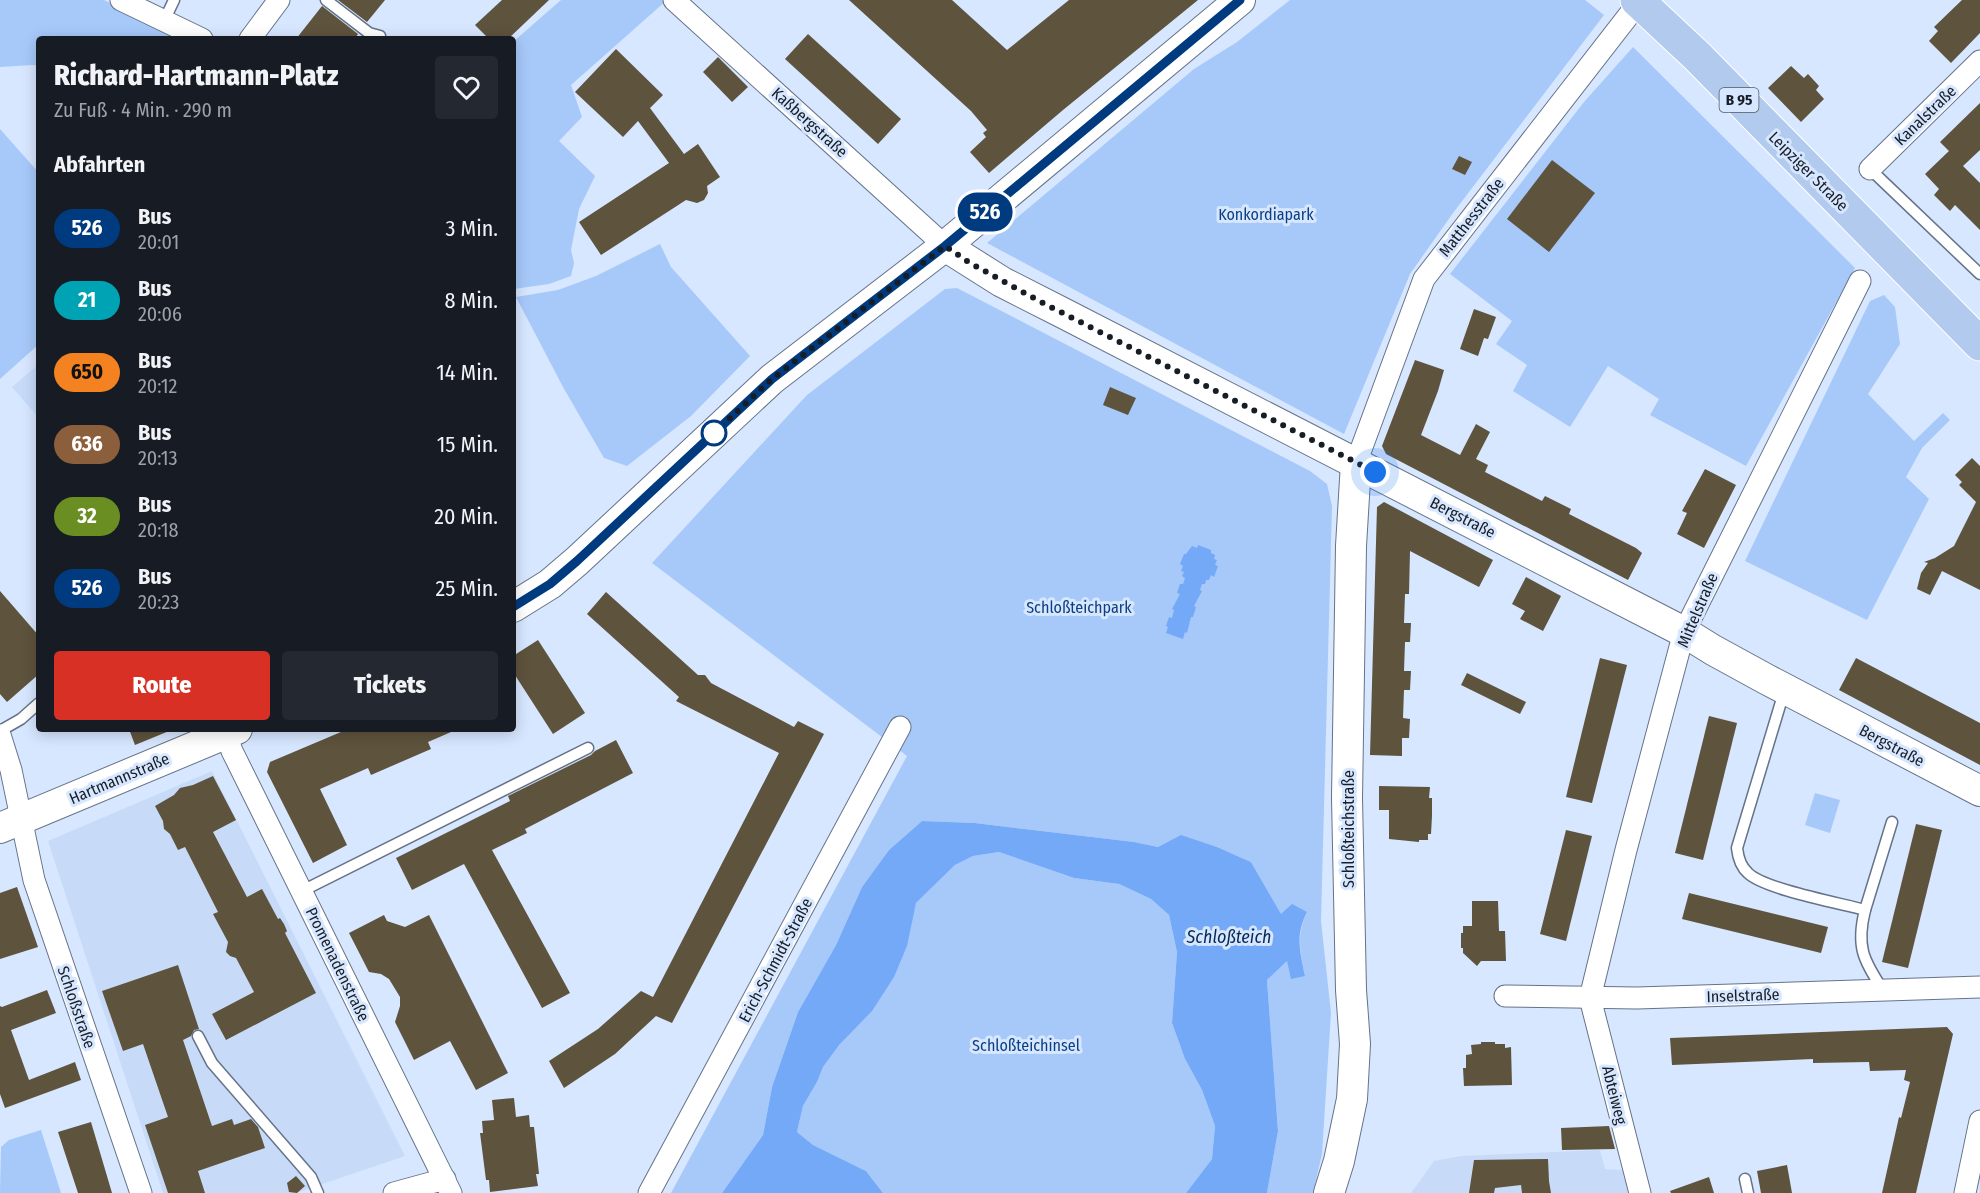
<!DOCTYPE html>
<html lang="de">
<head>
<meta charset="utf-8">
<style>
	:root { --surface:#171b24; --page:#242831; --text:#f1f3f6; --muted:#9ea1a6; --accent:#d93025 }
	body { margin:0; font-family:"Fira Sans Condensed",sans-serif; background:var(--page); color:var(--text); height:100vh; display:flex; flex-direction:column; font-size:22px; white-space:nowrap }
	* { box-sizing:border-box; margin:0 }
	p { font-size:20px; color:var(--muted) }
	.icon { flex:none; width:33px; height:33px; fill:none; stroke:currentColor; stroke-width:2; stroke-linecap:round; stroke-linejoin:round }
	.map { position:relative; flex:1; overflow:hidden }
	.drawer { position:absolute; left:36px; top:36px; width:480px; height:696px; display:flex; flex-direction:column; background:var(--surface); border-radius:6px; box-shadow:0 3px 15px #0003 }
	.drawer>* { flex:none }
	.badge { padding:0 12px; border-radius:20px; font-size:21px; line-height:39px }
	.you { position:absolute; width:30px; height:30px; margin:-15px; border:4px solid #fff; border-radius:50%; background:#1a73e8; box-shadow:0 0 0 9px #1a73e833 }
	.map>.badge { position:absolute; translate:-50% -50%; box-shadow:0 0 0 3px #fff }
	h2 { padding:0 18px; font-size:22px; line-height:54px }
	.round { display:grid; place-items:center; flex:none; width:63px; height:63px; border-radius:6px; background:var(--page) }
	.summary { display:flex; align-items:center; justify-content:space-between; height:102px; padding:0 18px }
	h1 { font-size:28px; font-weight:800; line-height:45px }
	.action { display:flex; gap:12px; margin-top:auto; padding:12px 18px }
	.action a { flex:1; height:69px; border-radius:6px; background:var(--accent); color:#fff; font-size:24px; font-weight:800; line-height:69px; text-align:center }
	.action a+a { background:var(--page); color:var(--text) }
	ul { padding:0; list-style:none }
	li { display:flex; align-items:center; gap:18px; height:72px; padding:0 18px }
	li div { flex:1 }
	li b { display:block; font-size:22px }
	li em { font-style:normal }
	li .badge { min-width:66px; font-weight:700; text-align:center }
	.map>svg:first-child { display:block }
	.built { fill:#c7dbf9 }
	.green { fill:#a7c9fa }
	.water { fill:#74a9f7 }
	.building { fill:#5e533d }
	.lines { fill:none; stroke-linecap:round; stroke-linejoin:round }
	.lane-casing { stroke:#657388; stroke-width:13 }
	.street-casing { stroke:#657388; stroke-width:23 }
	.secondary-casing { stroke:#657388; stroke-width:32 }
	.primary-casing { stroke:#fff; stroke-width:35 }
	.lane { stroke:#fff; stroke-width:10 }
	.street { stroke:#fff; stroke-width:21 }
	.secondary { stroke:#fff; stroke-width:30 }
	.primary { stroke:#b1caee; stroke-width:33 }
	.line-casing { stroke:#fff; stroke-width:14 }
	.line { stroke:#003b80; stroke-width:9 }
	.walk { stroke:#171d25; stroke-width:6; stroke-dasharray:0 10.8 }
	.stop-dot { fill:#fff; stroke:#003b80; stroke-width:3 }
	.labels { text-anchor:middle; stroke-width:6; stroke-linejoin:round; paint-order:stroke }
	.shield { fill:#d7e7ff; stroke:#515a66; stroke-width:1.5 }
	.shield-label { font-size:15px; font-weight:bold; fill:#171d25 }
	.street-label { font-size:16px; fill:#171d25; stroke:#d7e7ff }
	.park-label { font-size:16px; fill:#0c3f83; stroke:#d7e7ff }
	.water-label { font-size:18px; font-style:italic; fill:#062958; stroke:#d7e7ff }
</style>
</head>
<body>
<div class="map">
<svg width="1980" height="1193" viewBox="0 0 1980 1193">
	<rect width="100%" height="100%" fill="#d7e7ff"/>
	<g class="built">
		<polygon points="39,364 39,418 12,387"/>
		<polygon points="212,771 405,1156 296,1193 163,1193 48,841"/>
		<polygon points="1600,1150 1605,1169 1624,1170 1628,1193 1411,1193 1434,1161 1461,1156"/>
	</g>
	<g class="green">
		<polygon points="0,0 104,0 188,39 39,39 39,66 33,65 0,67"/>
		<polygon points="561,0 667,0 571,85 582,117 559,141 595,176 579,209 571,250 574,263 571,276 549,284 514,289 513,42"/>
		<polygon points="1290,0 1585,0 1604,15 1453,213 1410,274 1344,434 987,243 1194,69 1237,42"/>
		<polygon points="1633,47 1855,268 1746,466 1650,415 1659,399 1608,366 1570,427 1513,391 1527,365 1496,344 1512,321 1450,274 1584,102"/>
		<polygon points="0,129 39,173 39,344 0,379"/>
		<polygon points="660,244 671,267 750,356 691,416 627,466 604,458 563,387 516,297 558,290 596,276"/>
		<path d="M957,288L1310,471L1327,484L1332,506L1321,921L1331,1013L1322,1154L1313,1193H1267L1278,1131L1267,980L1287,961L1305,976C1300,952 1296,935 1307,912L1281,915L1251,862L1217,847L1181,836L1158,847L1134,842L975,823L922,821L889,850L862,887L836,945L798,1012L772,1087L763,1135L722,1193H671L907,756L652,563L807,395L945,289Z"/>
		<polygon points="1884,295 1895,307 1900,344 1868,394 1914,441 1943,413 1950,420 1922,448 1906,477 1929,499 1867,620 1745,561 1870,301"/>
		<polygon points="1815,793 1840,800 1830,833 1805,825"/>
		<polygon points="999,852 1074,878 1119,884 1151,899 1169,915 1177,952 1172,1023 1185,1059 1202,1090 1215,1126 1212,1159 1186,1193 883,1193 866,1171 813,1145 797,1132 803,1106 817,1082 823,1067 840,1044 911,920 916,903 955,865 973,856"/>
		<polygon points="41,1130 61,1193 0,1193 1,1147 9,1140"/>
	</g>
	<g class="water">
		<polygon points="1198,545 1211,550 1211,553 1215,555 1214,559 1217,560 1215,565 1218,566 1214,577 1211,575 1209,580 1206,580 1205,584 1202,584 1200,590 1202,591 1194,606 1196,607 1193,617 1191,617 1187,633 1185,632 1183,639 1166,633 1168,627 1166,626 1169,617 1172,618 1174,610 1172,609 1180,594 1177,593 1180,584 1183,584 1185,578 1182,576 1184,572 1181,571 1183,566 1180,564 1184,554 1186,554 1192,546 1197,548"/>
		<path d="M922,821L975,823L1134,842L1158,847L1181,835L1217,847L1251,862L1281,914L1292,904L1307,912C1295,935 1300,952 1305,976L1291,979L1287,961L1267,980L1278,1131L1267,1193H1186L1212,1159L1215,1126L1202,1090L1185,1059L1172,1023L1177,952L1169,915L1151,899L1119,884L1074,878L999,852L973,856L955,865L916,903L907,946L894,977L872,1011L840,1044L823,1067L817,1082L803,1106L797,1132L813,1145L866,1171L883,1193H722L763,1135L772,1087L798,1012L836,945L862,887L889,850Z"/>
	</g>
	<g class="building">
		<polygon points="338,0 385,0 367,22"/>
		<polygon points="502,0 549,0 508,39 489,39 475,25"/>
		<polygon points="849,0 952,0 1007,50 1069,0 1198,0 1063,110 989,173 970,152 986,137 983,133 987,130 971,111"/>
		<polygon points="1962,0 1980,0 1980,33 1951,63 1929,41 1938,31 1934,27"/>
		<polygon points="322,6 358,34 355,39 296,39"/>
		<polygon points="808,34 901,119 878,144 785,59"/>
		<polygon points="616,49 663,95 650,108 684,154 698,144 720,177 707,186 708,193 704,200 697,203 686,200 601,255 579,222 669,163 638,121 623,137 575,92"/>
		<polygon points="718,57 748,87 732,102 703,72"/>
		<polygon points="1791,66 1804,78 1808,74 1819,86 1816,90 1824,99 1801,122 1768,88"/>
		<polygon points="1980,103 1980,150 1963,166 1980,183 1980,230 1955,205 1950,211 1934,195 1939,189 1925,174 1949,151 1940,142"/>
		<polygon points="1459,156 1472,162 1465,175 1452,169"/>
		<polygon points="1552,160 1595,193 1549,252 1507,219"/>
		<polygon points="1474,309 1496,317 1488,339 1484,338 1478,356 1460,349"/>
		<polygon points="1415,360 1444,370 1438,391 1421,435 1460,455 1476,424 1490,432 1476,459 1488,465 1485,472 1542,501 1545,496 1571,509 1569,514 1636,548 1642,553 1628,580 1386,454 1382,446"/>
		<polygon points="1110,387 1136,398 1128,415 1103,405"/>
		<polygon points="1972,458 1980,466 1980,590 1942,571 1930,595 1917,589 1921,573 1928,563 1924,562 1935,558 1954,546 1976,502 1959,485 1962,482 1955,475"/>
		<polygon points="1705,469 1736,485 1704,548 1677,534 1687,513 1682,511"/>
		<polygon points="1384,502 1493,560 1479,587 1410,551 1409,594 1405,594 1404,623 1411,623 1410,642 1405,642 1404,671 1411,671 1410,690 1404,690 1403,718 1410,719 1409,738 1402,738 1402,756 1370,755 1377,507"/>
		<polygon points="1526,577 1561,596 1543,631 1520,619 1525,611 1512,604"/>
		<polygon points="0,591 39,636 39,674 7,702 0,694"/>
		<polygon points="606,592 698,675 705,675 711,683 794,727 798,721 824,734 672,1023 656,1016 615,1054 564,1088 549,1061 598,1029 641,991 653,997 779,753 676,701 679,697 587,614"/>
		<polygon points="538,640 585,713 553,734 513,672 513,656"/>
		<polygon points="1600,658 1627,665 1592,803 1566,797"/>
		<polygon points="1856,658 1980,723 1980,765 1839,690"/>
		<polygon points="1467,673 1526,702 1520,714 1461,685"/>
		<polygon points="1709,716 1737,723 1703,860 1675,853"/>
		<polygon points="129,729 174,729 135,745"/>
		<polygon points="348,729 458,729 428,742 431,749 371,775 368,768 320,789 347,845 313,863 267,772 270,762"/>
		<polygon points="616,740 633,773 525,829 527,833 492,850 570,993 542,1008 464,864 412,890 396,858 510,801 508,796 591,755 595,751"/>
		<polygon points="213,776 236,820 213,832 247,897 262,889 278,919 280,918 284,924 287,931 285,933 316,993 226,1040 212,1014 254,992 236,958 230,956 226,952 228,942 213,914 218,912 185,847 178,850 170,834 164,829 163,821 155,806 174,795 180,788 193,785"/>
		<polygon points="1379,786 1430,787 1429,798 1432,798 1432,816 1431,834 1428,834 1428,840 1419,840 1419,842 1389,839 1389,810 1379,810"/>
		<polygon points="1916,824 1942,830 1908,968 1882,962"/>
		<polygon points="1566,830 1592,836 1566,941 1540,934"/>
		<polygon points="17,887 38,947 0,959 0,893"/>
		<polygon points="1689,893 1828,927 1821,953 1682,919"/>
		<polygon points="1472,901 1498,901 1499,931 1505,931 1506,961 1481,961 1477,966 1463,953 1463,948 1461,948 1461,933 1463,933 1463,926 1472,926"/>
		<polygon points="384,915 387,921 405,927 429,915 508,1073 476,1090 450,1041 414,1060 395,1022 400,1006 400,997 389,979 381,974 369,972 349,933"/>
		<polygon points="178,965 199,1029 194,1030 191,1036 183,1040 212,1126 232,1119 234,1125 251,1119 258,1127 265,1148 198,1171 205,1193 168,1193 145,1125 168,1117 143,1044 123,1051 102,991"/>
		<polygon points="47,990 56,1013 11,1030 29,1080 75,1062 81,1080 5,1108 0,1094 0,1006 2,1007"/>
		<polygon points="1947,1027 1953,1034 1916,1193 1882,1193 1899,1117 1901,1118 1910,1082 1904,1080 1906,1070 1870,1071 1869,1062 1813,1063 1813,1059 1672,1065 1670,1038"/>
		<polygon points="1481,1042 1495,1042 1495,1044 1505,1044 1505,1048 1511,1047 1512,1085 1464,1086 1463,1068 1466,1068 1466,1055 1472,1054 1471,1045 1481,1044"/>
		<polygon points="514,1098 516,1117 529,1115 530,1127 534,1127 539,1174 536,1174 538,1186 490,1192 489,1180 486,1180 480,1133 483,1133 482,1121 494,1120 492,1100"/>
		<polygon points="91,1122 112,1193 78,1193 58,1132"/>
		<polygon points="1609,1126 1615,1149 1562,1150 1561,1128"/>
		<polygon points="1548,1159 1549,1181 1551,1193 1522,1193 1521,1185 1495,1188 1494,1193 1469,1193 1474,1160"/>
		<polygon points="1787,1165 1792,1193 1761,1193 1757,1171"/>
		<polygon points="296,1176 305,1186 297,1193 289,1192 287,1183"/>
		<polygon points="1709,1177 1714,1193 1671,1193 1670,1191"/>
	</g>
	<g class="lines">
		<g class="lane-casing">
			<g id="lane">
				<polyline points="326,0 369,33 380,36"/>
				<polyline points="164,21 174,0"/>
				<polyline points="1870,169 1980,274"/>
				<path d="M1784,692L1737,848C1738,857 1741,867 1748,873C1764,889 1839,903 1865,910L1892,822"/>
				<polyline points="0,731 21,719 39,703"/>
				<polyline points="302,891 588,748"/>
				<path d="M1865,910C1856,946 1863,960 1883,990"/>
				<polyline points="198,1036 212,1063 311,1177 318,1193"/>
				<polyline points="1745,1179 1748,1193"/>
			</g>
		</g>
		<g class="street-casing">
			<g id="street">
				<polyline points="121,0 202,39"/>
				<polyline points="674,0 945,246"/>
				<polyline points="250,39 279,0"/>
				<polyline points="1870,169 1980,61"/>
				<polyline points="1356,463 1424,279 1639,2"/>
				<polyline points="226,734 232,751 451,1193"/>
				<polyline points="0,735 11,770 34,880 141,1193"/>
				<polyline points="1505,996 1637,998 1980,987"/>
				<polyline points="394,1193 445,1179"/>
				<polyline points="649,1193 900,727"/>
				<polyline points="1640,1193 1590,998 1626,850 1684,632 1860,281"/>
				<polyline points="1965,1193 1980,1121"/>
			</g>
		</g>
		<g class="secondary-casing">
			<g id="secondary">
				<polyline points="945,246 1002,282 1061,312 1684,632 1713,650 1766,679 1980,791"/>
				<polyline points="513,607 550,584 577,561 772,379 945,246 1240,0"/>
				<polyline points="0,828 237,729"/>
				<polyline points="1329,1193 1339,1161 1352,1099 1355,1044 1351,990 1347,798 1351,546 1356,463"/>
			</g>
		</g>
		<g class="primary-casing">
			<polyline id="primary" points="1637,0 1697,56 1980,344"/>
		</g>
		<use href="#lane" class="lane"/>
		<use href="#street" class="street"/>
		<use href="#secondary" class="secondary"/>
		<use href="#primary" class="primary"/>
	</g>
	<g class="lines">
		<g class="line-casing">
			<polyline id="line" points="513,607 550,584 577,561 772,379 945,246 1240,0"/>
		</g>
		<use href="#line" class="line"/>
		<polyline class="walk" points="714,433 772,379 945,246 970,263 1041,302 1375,472"/>
	</g>
	<circle class="stop-dot" cx="714" cy="433" r="12"/>
	<g class="labels">
		<rect class="shield" x="1719.5" y="88" width="39" height="24" rx="4.5"/>
		<g class="shield-label">
			<text x="1739" y="105">B 95</text>
		</g>
		<g class="street-label">
			<text transform="translate(1925 115) rotate(-44)" y="6">Kanalstraße</text>
			<text transform="translate(810 122) rotate(42)" y="6">Kaßbergstraße</text>
			<text transform="translate(1809 171) rotate(45)" y="6">Leipziger Straße</text>
			<text transform="translate(1471 217) rotate(-52)" y="6">Matthesstraße</text>
			<text transform="translate(1463 517) rotate(27)" y="6">Bergstraße</text>
			<text transform="translate(1697 610) rotate(-67)" y="6">Mittelstraße</text>
			<text transform="translate(1892 745) rotate(28)" y="6">Bergstraße</text>
			<text transform="translate(119 778) rotate(-23)" y="6">Hartmannstraße</text>
			<text transform="translate(1348 829) rotate(-90)" y="6">Schloßteichstraße</text>
			<text transform="translate(775 960) rotate(-62)" y="6">Erich-Schmidt-Straße</text>
			<text transform="translate(338 964) rotate(64)" y="6">Promenadenstraße</text>
			<text transform="translate(1743 995) rotate(-2)" y="6">Inselstraße</text>
			<text transform="translate(77 1007) rotate(71)" y="6">Schloßstraße</text>
			<text transform="translate(1615 1095) rotate(76)" y="6">Abteiweg</text>
		</g>
		<g class="park-label">
			<text x="1266" y="220">Konkordiapark</text>
			<text x="1079" y="613">Schloßteichpark</text>
			<text x="1026" y="1051">Schloßteichinsel</text>
		</g>
		<g class="water-label">
			<text x="1229" y="943">Schloßteich</text>
		</g>
	</g>
</svg>
<div class="you" style="left:1375px;top:472px"></div>
<b class="badge" style="left:985px;top:212px;background:#003b80;color:#fff">526</b>
<section class="drawer">
<div class="summary"><div><h1>Richard-Hartmann-Platz</h1><p>Zu Fuß · 4 Min. · 290 m</p></div><a class="round"><svg class="icon" aria-label="heart" viewBox="0 0 24 24"><path d="M12 20l-8-8c-3-5 5-10 8-4 3-6 11-1 8 4z"/></svg></a></div>
<h2>Abfahrten</h2>
<ul>
<li><span class="badge" style="background:#003b80;color:#fff">526</span><div><b>Bus</b><p>20:01</p></div><em>3 Min.</em></li>
<li><span class="badge" style="background:#00a3b4;color:#fff">21</span><div><b>Bus</b><p>20:06</p></div><em>8 Min.</em></li>
<li><span class="badge" style="background:#f58220;color:#111">650</span><div><b>Bus</b><p>20:12</p></div><em>14 Min.</em></li>
<li><span class="badge" style="background:#8b5e3c;color:#fff">636</span><div><b>Bus</b><p>20:13</p></div><em>15 Min.</em></li>
<li><span class="badge" style="background:#6b8e23;color:#fff">32</span><div><b>Bus</b><p>20:18</p></div><em>20 Min.</em></li>
<li><span class="badge" style="background:#003b80;color:#fff">526</span><div><b>Bus</b><p>20:23</p></div><em>25 Min.</em></li>
</ul>
<div class="action"><a>Route</a><a>Tickets</a></div>
</section>
</div>
</body>
</html>
